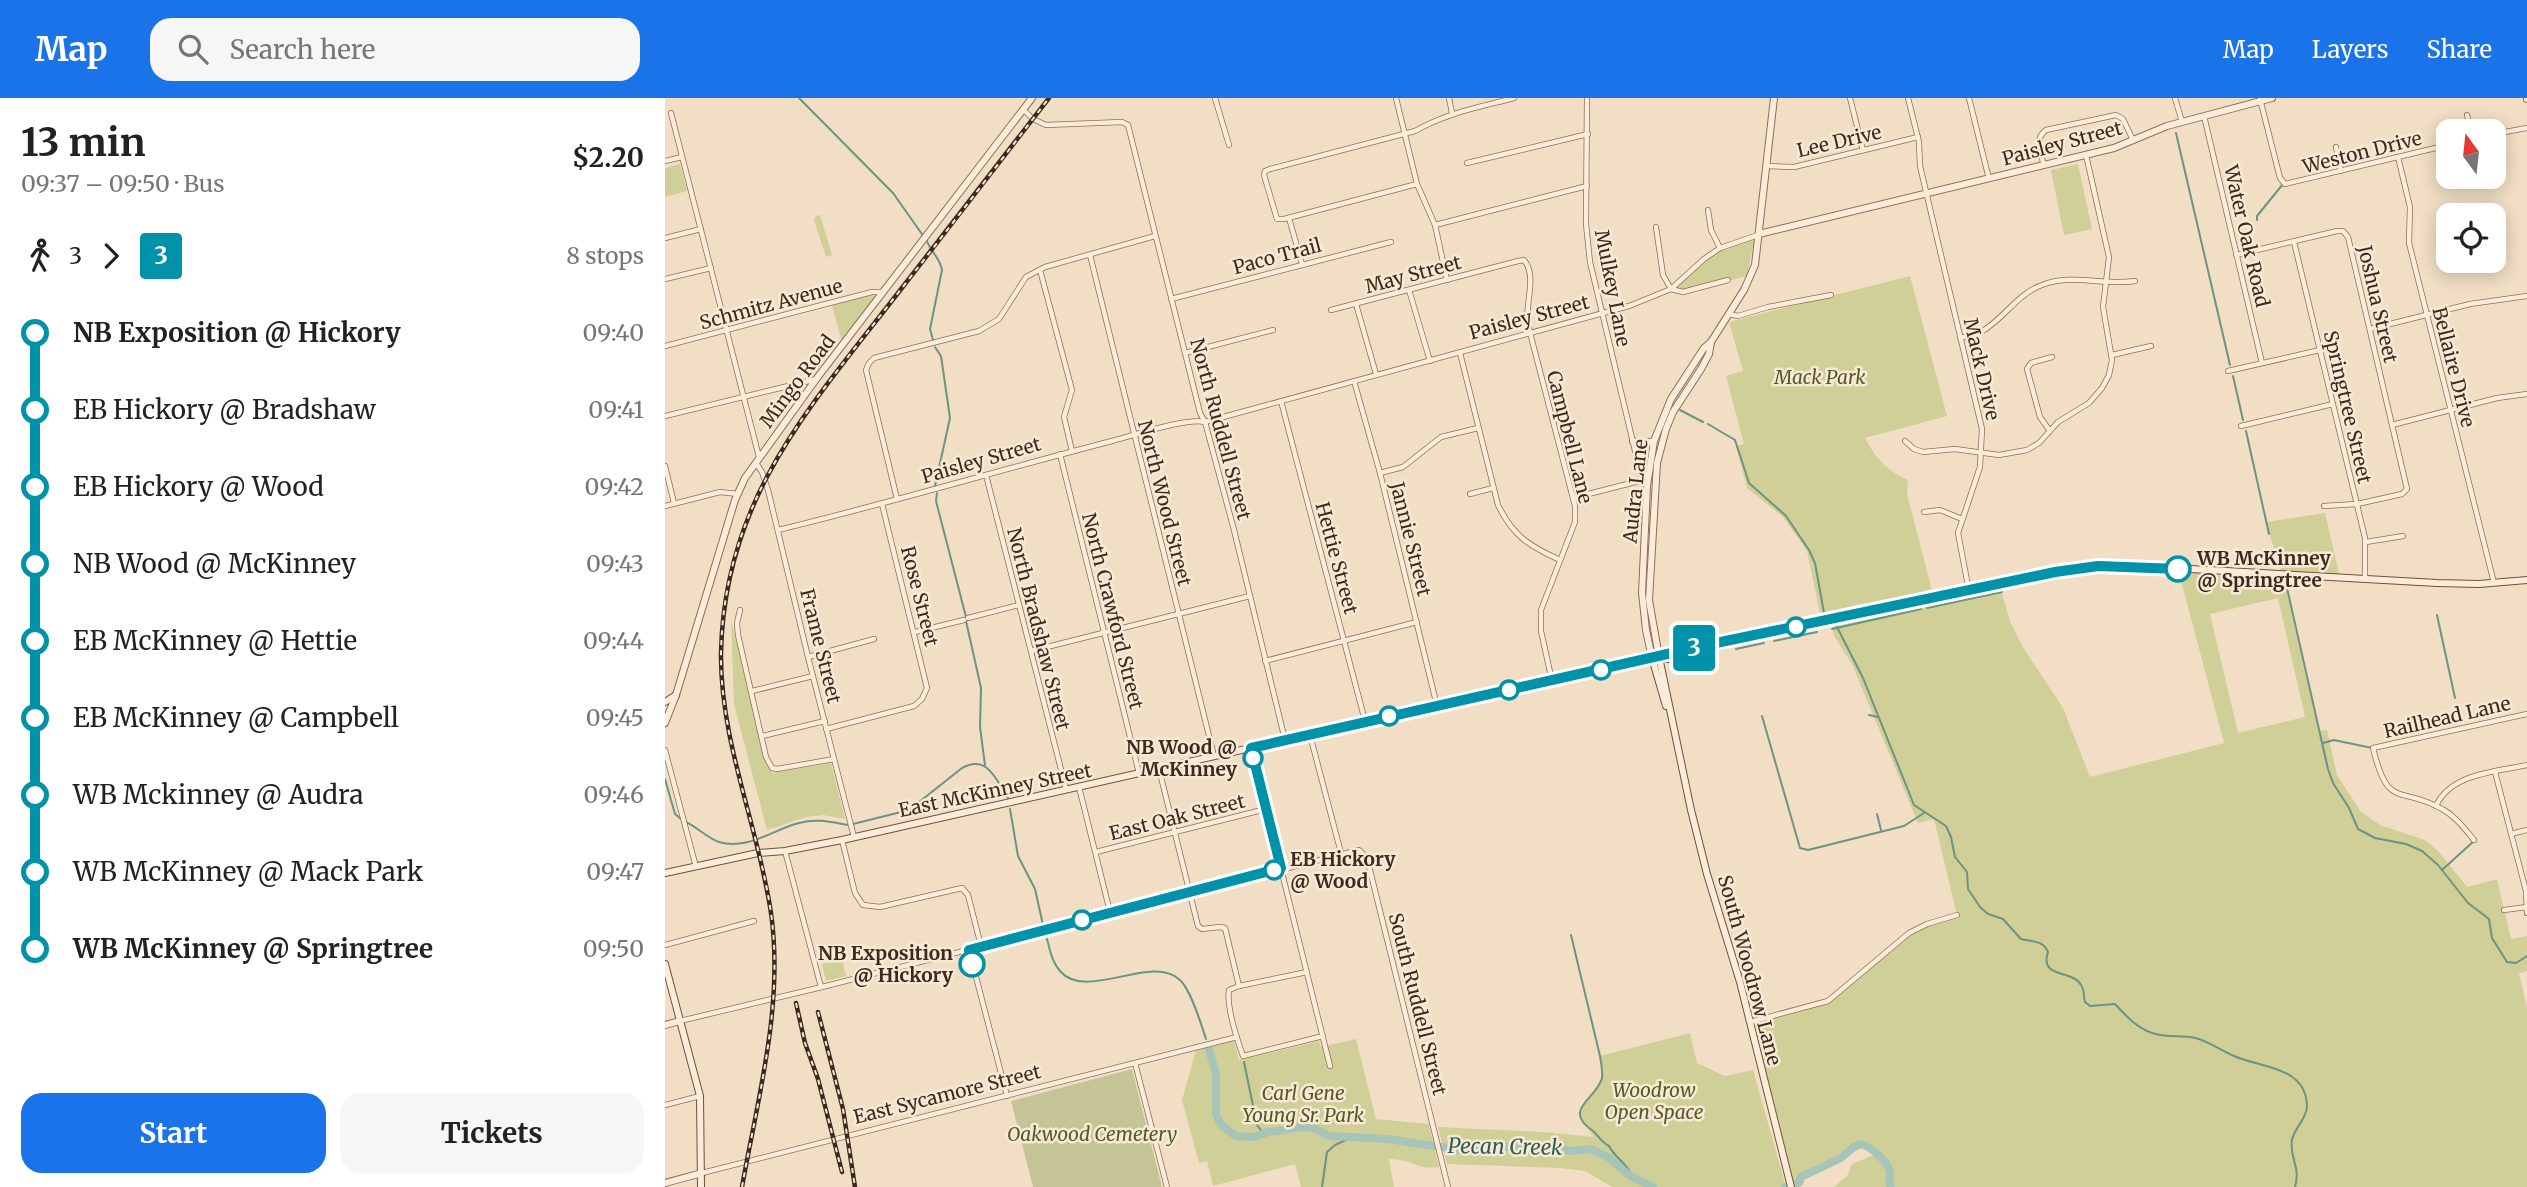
<!DOCTYPE html>
<html lang="en">
<head>
<meta charset="utf-8">
<style>
	:root { --surface:#fff; --page:#f6f6f6; --text:#222; --muted:#767676; --accent:#1a73e8 }
	body { margin:0; font-family:Merriweather,serif; background:var(--page); color:var(--text); height:100vh; display:flex; flex-direction:column; font-size:26px; white-space:nowrap }
	* { box-sizing:border-box; margin:0 }
	p { font-size:23px; color:var(--muted) }
	.icon { flex:none; width:38px; height:38px; fill:none; stroke:currentColor; stroke-width:2; stroke-linecap:round; stroke-linejoin:round }
	.map { position:relative; flex:1; overflow:hidden }
	.details { display:flex; flex-direction:column; background:var(--surface); width:665px }
	.details>* { flex:none }
	.badge { padding:0 14px; border-radius:5px; font-size:24px; line-height:46px }
	.needle { width:46px; rotate:345deg }
	.tools { position:absolute; left:1771px; top:21px; display:grid; gap:14px }
	.tools a { display:grid; place-items:center; width:70px; height:70px; border-radius:14px; background:var(--surface); box-shadow:0 4px 18px #0003; font-size:35px }
	.map>.badge { position:absolute; translate:-50% -50%; box-shadow:0 0 0 4px #fff }
	.legs { display:flex; align-items:center; gap:10px; height:77px; padding:0 21px; font-size:23px }
	.legs p { margin-inline-start:auto }
	.summary { display:flex; align-items:center; justify-content:space-between; height:119px; padding:0 21px }
	h1 { font-size:38px; font-weight:700; line-height:52px }
	.primary-button { display:flex; gap:14px; margin-top:auto; padding:14px 21px }
	.primary-button a { flex:1; height:80px; border-radius:21px; background:var(--accent); color:#fff; font-size:28px; font-weight:700; line-height:80px; text-align:center }
	.primary-button a+a { background:var(--page); color:var(--text) }
	ul { padding:0 21px; list-style:none }
	li { display:flex; align-items:center; gap:24px; height:77px; font-size:26px }
	li i { display:grid; place-items:center; width:10px; height:100%; margin:0 9px; background:currentColor }
	li i::after { content:''; width:18px; height:18px; margin:-9px; border:5px solid; border-radius:50%; background:var(--surface) }
	li p { margin-inline-start:auto }
	li:first-child i { background:linear-gradient(#0000 50%,currentColor 0) }
	li:last-child i { background:linear-gradient(currentColor 50%,#0000 0) }
	header { display:flex; align-items:center; gap:42px; box-sizing:border-box; height:98px; padding:0 35px; background:var(--accent); color:#fff }
	header strong { font-size:33px }
	nav { display:flex; gap:38px; margin-inline-start:auto; font-size:24px }
	.search { width:490px; height:63px; background:var(--page); display:flex; align-items:center; gap:18px; box-sizing:border-box; padding:0 24px; border-radius:21px; color:var(--muted); font-size:26px }
	main { display:flex; flex:1; min-height:0 }
	.map>svg:first-child { display:block }
	.green { fill:#d0cf98; fill-rule:evenodd }
	.cemetery { fill:#c5c497 }
	.lines { fill:none; stroke-linecap:round; stroke-linejoin:round }
	.stream { stroke:#6d9385; stroke-width:2 }
	.river { stroke:#a7c4b8; stroke-width:8 }
	.minor-casing { stroke:#8d6e5a; stroke-width:6 }
	.tertiary-casing { stroke:#8d6e5a; stroke-width:8 }
	.secondary-casing { stroke:#6f503d; stroke-width:8 }
	.minor { stroke:#fbecd9; stroke-width:4.5 }
	.tertiary { stroke:#fbecd9; stroke-width:6 }
	.secondary { stroke:#fbecd9; stroke-width:6 }
	.rail-casing { stroke:#3d291e; stroke-width:4.5 }
	.rail { stroke:#f8e9d5; stroke-width:2; stroke-dasharray:5; stroke-linecap:butt }
	.line-1-casing { stroke:#fff; stroke-width:16 }
	.line-1 { stroke:#0092a9; stroke-width:10 }
	.stop-1-dot { fill:#fff; stroke:#0092a9; stroke-width:3.5 }
	.labels { text-anchor:middle; stroke-width:5; stroke-linejoin:round; paint-order:stroke }
	.street-label { font-size:19px; fill:#3d291e; stroke:#f8e9d5 }
	.park-label { font-size:19px; font-style:italic; fill:#545a24; stroke:#f8e9d5 }
	.stop-label { font-size:19px; font-weight:bold; fill:#3d291e; stroke:#f8e9d5; text-anchor:start }
	.water-label { font-size:21px; font-style:italic; fill:#2d5d54; stroke:#f8e9d5 }
</style>
</head>
<body>
<header>
<strong>Map</strong>
<div class="search"><svg class="icon" aria-label="search" viewBox="0 0 24 24"><circle cx="10" cy="10" r="6"/><path d="M15 15l6 6"/></svg>Search here</div>
<nav><a>Map</a><a>Layers</a><a>Share</a></nav>
</header>
<main>
<section class="details">
<div class="summary"><div><h1>13 min</h1><p>09:37 – 09:50 · Bus</p></div><b>$2.20</b></div>
<div class="legs"><svg class="icon" aria-label="walk" viewBox="0 0 24 24"><circle cx="13" cy="4" r="2"/><path d="M13 8l-2 6 4 7M11 14l-3 7M7 12l3-4h3l4 4"/></svg>3<svg class="icon" aria-label="forward" viewBox="0 0 24 24"><path d="M9 5l7 7-7 7"/></svg><b class="badge" style="background:#0092a9;color:#fff">3</b><p>8 stops</p></div>
<ul>
<li><i style="color:#0092a9"></i><b>NB Exposition @ Hickory</b><p>09:40</p></li>
<li><i style="color:#0092a9"></i><span>EB Hickory @ Bradshaw</span><p>09:41</p></li>
<li><i style="color:#0092a9"></i><span>EB Hickory @ Wood</span><p>09:42</p></li>
<li><i style="color:#0092a9"></i><span>NB Wood @ McKinney</span><p>09:43</p></li>
<li><i style="color:#0092a9"></i><span>EB McKinney @ Hettie</span><p>09:44</p></li>
<li><i style="color:#0092a9"></i><span>EB McKinney @ Campbell</span><p>09:45</p></li>
<li><i style="color:#0092a9"></i><span>WB Mckinney @ Audra</span><p>09:46</p></li>
<li><i style="color:#0092a9"></i><span>WB McKinney @ Mack Park</span><p>09:47</p></li>
<li><i style="color:#0092a9"></i><b>WB McKinney @ Springtree</b><p>09:50</p></li>
</ul>
<div class="primary-button"><a>Start</a><a>Tickets</a></div>
</section>
<div class="map">
<svg width="1862" height="1089" viewBox="0 0 1862 1089">
	<rect width="100%" height="100%" fill="#f1dec5"/>
	<g class="green">
		<polygon points="15,66 22,93 0,99 0,70"/>
		<polygon points="1413,66 1427,131 1399,137 1386,72"/>
		<polygon points="155,117 167,157 161,159 149,122 151,118"/>
		<polygon points="1090,138 1082,178 1018,194 1006,191 1039,161 1055,151"/>
		<path d="M1245,178L1282,318L1200,340C1212,362 1220,371 1243,382L1242,396L1269,500L1334,486L1346,526L1359,551L1398,610L1425,679L1559,645L1513,471L1617,476L1601,424L1660,415L1675,480L1618,477L1654,633L1662,632L1672,677L1696,714L1715,727L1760,742L1774,754L1802,789L1832,781L1846,841L1862,838V873L1854,875L1862,910V1089H1169L1182,1078L1187,1066L1211,1056L1201,1047H1192L1176,1060L1137,1079L1134,1085L1126,1087L1085,924L1163,903L1244,835L1292,817L1269,721L1253,725L1187,566L1169,538L1166,522L1156,520L1142,453L1118,419L1082,390L1071,348L1079,346L1061,278L1078,273L1064,224ZM1613,500L1640,619L1573,635L1545,516Z"/>
		<polygon points="206,196 209,197 210,201 177,244 167,207"/>
		<polygon points="66,522 102,668 108,675 166,665 180,721 158,717 141,719 102,732 69,606"/>
		<polygon points="177,862 181,878 161,883 157,866"/>
		<path d="M1025,935L1032,965L1060,978L1088,972L1121,1089H947L920,1073L895,1070L782,1066L773,1029L879,1034L929,1039L915,1020C918,997 932,997 936,981C938,974 936,965 935,958Z"/>
		<path d="M691,941L711,1021L764,1026L774,1069C754,1073 745,1060 724,1061L729,1089H636L630,1066L548,1088L542,1063L534,1065L517,1002L531,952L569,943L574,962L654,943L656,949Z"/>
	</g>
	<polygon class="cemetery" points="467,971 497,1089 368,1089 346,1003"/>
	<g class="lines">
		<g class="stream">
			<polyline points="134,0 228,95 259,139"/>
			<polyline points="1511,35 1565,267"/>
			<polyline points="1592,122 1592,118 1618,86"/>
			<path d="M262,143C266,154 275,160 277,172L265,231L268,242"/>
			<polyline points="1568,278 1578,322"/>
			<polyline points="1015,312 1038,324"/>
			<polyline points="1043,326 1070,342 1084,385 1121,418 1144,452 1150,465 1159,515 1169,515"/>
			<polyline points="1581,333 1604,436"/>
			<polyline points="270,388 285,320 276,258 270,249"/>
			<polyline points="272,395 271,403 301,519"/>
			<polyline points="1622,490 1663,671 1668,685 1684,710 1693,731 1710,740 1741,746 1757,753 1773,767 1803,805 1824,821 1827,840 1842,864 1851,865 1862,858"/>
			<polyline points="1262,510 1337,494"/>
			<polyline points="1772,517 1790,600"/>
			<polyline points="301,523 316,590 315,629 320,667"/>
			<path d="M1171,527L1198,580L1249,707L1281,728L1286,739L1290,759L1302,774L1303,791L1315,809L1323,816L1338,821L1356,841C1367,844 1378,842 1383,854C1374,881 1407,871 1416,887C1420,892 1418,898 1420,904L1425,908L1450,906C1460,917 1472,930 1487,935C1501,940 1516,937 1530,940C1544,943 1556,953 1569,958C1596,970 1641,968 1642,1008C1642,1021 1629,1030 1627,1042C1624,1060 1636,1068 1630,1089"/>
			<polyline points="1167,531 1256,511"/>
			<polyline points="1109,543 1152,534"/>
			<polyline points="1071,551 1099,545"/>
			<polyline points="1027,561 1050,556"/>
			<polyline points="1204,617 1213,619"/>
			<polyline points="1097,618 1135,750 1143,752 1239,728 1259,715"/>
			<polyline points="1658,645 1669,642 1707,650"/>
			<polyline points="0,681 10,716 16,721"/>
			<polyline points="345,711 353,758 370,791 378,827"/>
			<polyline points="1212,716 1216,732"/>
			<path d="M21,724C32,729 42,740 54,744C82,753 109,731 134,725C152,720 166,724 183,727"/>
			<path d="M188,726L244,712L297,670C323,656 331,682 343,700"/>
			<polyline points="1777,772 1809,743"/>
			<path d="M906,837L935,958C936,965 938,974 937,980C932,1001 896,1011 928,1033C934,1038 936,1044 944,1048C949,1059 962,1065 967,1078"/>
			<path d="M381,838C385,850 386,863 395,873C421,904 487,855 515,882C526,892 536,926 541,941"/>
			<polyline points="579,964 592,1027 598,1035"/>
			<polyline points="657,1089 662,1054 670,1047 687,1039"/>
		</g>
		<g class="river">
			<polyline points="544,951 551,977 551,1016 556,1027 571,1038 589,1039 603,1034 638,1029 649,1030 664,1038 723,1041 802,1053 821,1047 874,1052 893,1050 904,1053 926,1051 943,1059 964,1077 988,1089"/>
			<path d="M1120,1089L1134,1085L1136,1079L1176,1060L1189,1049L1196,1046C1206,1049 1220,1061 1224,1071C1227,1078 1222,1082 1226,1089"/>
		</g>
		<g class="minor-casing">
			<g id="minor">
				<polyline points="550,0 564,47"/>
				<polyline points="731,0 752,86 770,127 782,182"/>
				<polyline points="784,0 787,15"/>
				<polyline points="922,0 921,126 925,164 977,382"/>
				<polyline points="1185,0 1198,52"/>
				<polyline points="1243,0 1254,44 1255,68 1317,331 1315,369 1293,435 1304,493"/>
				<polyline points="1304,0 1324,81"/>
				<polyline points="1510,0 1517,24"/>
				<polyline points="1595,1 1615,80 1620,86 1783,47"/>
				<polyline points="359,12 368,21 381,27 457,24 463,27 535,315 540,324 569,432 620,642"/>
				<polyline points="6,15 94,359"/>
				<polyline points="1802,17 1806,33"/>
				<polyline points="1539,18 1597,265"/>
				<polyline points="1829,36 1862,30"/>
				<polyline points="1671,49 1676,73"/>
				<polyline points="1733,59 1745,109 1744,145 1829,485"/>
				<polyline points="0,63 17,59"/>
				<polyline points="802,65 923,36"/>
				<path d="M1379,67C1375,54 1369,41 1381,32L1451,17L1458,21L1468,42"/>
				<polyline points="1101,68 1129,69 1253,39"/>
				<path d="M752,86L619,121H612L599,77L600,73L605,71L750,33C781,15 815,9 849,0"/>
				<polyline points="1043,112 1046,132 1055,150"/>
				<polyline points="624,120 637,166"/>
				<polyline points="770,127 922,88"/>
				<polyline points="991,129 998,177 1006,191 1018,194 1063,182"/>
				<polyline points="0,140 36,131"/>
				<polyline points="1629,144 1700,440 1700,481"/>
				<polyline points="425,157 549,658"/>
				<polyline points="1571,157 1672,133 1678,133 1683,139 1742,391 1737,396 1692,406 1659,408"/>
				<polyline points="375,172 407,292 399,319 407,353"/>
				<polyline points="0,181 46,170"/>
				<polyline points="744,192 765,263"/>
				<polyline points="506,201 726,144"/>
				<polyline points="691,206 711,276"/>
				<path d="M666,212L853,163L859,162C873,179 859,207 863,227L910,408V424L876,512V533L887,583"/>
				<polyline points="1064,216 1073,218 1103,209 1166,197"/>
				<polyline points="1705,231 1805,206 1862,198"/>
				<path d="M1295,240C1302,238 1310,237 1316,234C1339,221 1352,196 1377,187C1408,175 1439,188 1470,183"/>
				<polyline points="0,248 207,194 219,194"/>
				<polyline points="520,255 608,232"/>
				<path d="M795,255L833,407C848,438 864,448 895,462"/>
				<polyline points="1447,257 1486,248"/>
				<polyline points="1563,273 1655,252"/>
				<polyline points="689,283 715,375 772,608"/>
				<polyline points="616,303 700,623"/>
				<polyline points="0,318 152,281"/>
				<polyline points="1727,327 1832,300 1862,296"/>
				<polyline points="1576,328 1668,306"/>
				<polyline points="1385,333 1375,319 1362,271 1366,265 1387,259"/>
				<polyline points="1240,343 1249,351 1258,354 1290,351 1334,357 1362,352 1374,345 1393,324 1424,305 1437,290 1444,277 1447,262 1438,209 1444,159 1421,57"/>
				<polyline points="395,356 474,675"/>
				<polyline points="91,365 97,374 103,392 143,559 189,739"/>
				<polyline points="0,368 9,405"/>
				<polyline points="715,375 738,369 776,339 813,330"/>
				<polyline points="321,377 401,691"/>
				<polyline points="805,396 828,390"/>
				<polyline points="908,400 978,382"/>
				<polyline points="232,401 201,272 204,265 209,260 314,233 334,221 361,179 380,169 490,138"/>
				<polyline points="0,408 55,394 73,396"/>
				<polyline points="1259,414 1275,412 1297,421"/>
				<path d="M113,432C225,405 335,372 447,343C466,338 523,319 540,324L964,208L1006,191L1039,161L1055,150L1093,137"/>
				<polyline points="1701,444 1738,438"/>
				<polyline points="75,512 72,525 73,537 101,659 107,670 112,671 169,661"/>
				<polyline points="303,520 354,507"/>
				<polyline points="250,534 299,522"/>
				<polyline points="366,553 585,498"/>
				<polyline points="143,559 209,541"/>
				<polyline points="600,563 752,524"/>
				<polyline points="87,593 148,578"/>
				<polyline points="161,631 249,608 257,601 262,590 217,406"/>
				<polyline points="645,637 676,755"/>
				<polyline points="97,638 160,623"/>
				<polyline points="586,650 665,968"/>
				<polyline points="0,652 31,769"/>
				<polyline points="494,671 533,828 537,831 555,829 560,830 574,888"/>
				<polyline points="1830,674 1861,793 1862,815"/>
				<polyline points="414,689 445,814"/>
				<path d="M1771,708C1786,675 1831,674 1862,667"/>
				<polyline points="1846,736 1862,732"/>
				<polyline points="177,742 190,795 198,807 215,809 297,790 303,797 316,848"/>
				<path d="M1809,742C1800,731 1790,718 1777,711C1735,687 1723,713 1708,650L1862,616"/>
				<polyline points="120,753 156,889"/>
				<polyline points="431,754 601,711"/>
				<polyline points="1839,812 1862,809"/>
				<polyline points="0,847 89,823"/>
				<polyline points="304,852 342,998"/>
				<path d="M642,874L574,888L564,892C561,909 572,941 578,958L658,938"/>
				<polyline points="15,923 161,888 694,752 702,760 783,1089"/>
				<polyline points="1085,924 1163,903 1244,835 1262,826 1292,817"/>
				<polyline points="470,965 502,1089"/>
				<polyline points="0,1007 35,998"/>
				<polyline points="37,1075 572,939"/>
			</g>
		</g>
		<g class="tertiary-casing">
			<g id="tertiary">
				<polyline points="1862,0 1862,1"/>
				<polyline points="1094,136 1449,50 1502,28 1607,0"/>
				<polyline points="968,343 977,346 989,343"/>
				<polyline points="994,559 984,502 992,365 1001,331 1008,314 1036,271 1044,256 1046,244"/>
				<polyline points="987,560 981,532 977,495 982,388 989,343 1006,301 1039,250 1046,244 1079,192 1090,167 1109,0"/>
				<polyline points="0,625 11,597 70,402 80,380 152,280 367,0"/>
				<polyline points="0,927 15,923"/>
				<polyline points="0,1085 37,1075"/>
			</g>
		</g>
		<g class="secondary-casing">
			<g id="secondary">
				<polyline points="996,558 1053,544"/>
				<polyline points="994,559 1026,712 1042,776 1075,884 1126,1089"/>
				<polyline points="987,560 1001,608"/>
				<polyline points="0,604 11,597"/>
				<polyline points="0,775 93,755 120,753 177,742 981,561 1003,561 1102,536 1407,471 1433,468 1473,468 1772,485 1814,486 1862,482"/>
				<polyline points="0,866 35,998 36,1089"/>
			</g>
		</g>
		<use href="#minor" class="minor"/>
		<use href="#tertiary" class="tertiary"/>
		<use href="#secondary" class="secondary"/>
		<g class="rail-casing">
			<g id="rail">
				<polyline points="131,905 140,945 153,981 177,1074"/>
				<polyline points="153,914 178,1011 190,1089"/>
				<path d="M77,1089C93,999 119,906 106,815C93,727 55,644 56,555C59,401 144,310 233,195C284,130 334,65 384,0"/>
			</g>
		</g>
		<use href="#rail" class="rail"/>
	</g>
	<g class="lines">
		<g class="line-1-casing">
			<polyline id="line-1" points="307,866 304,852 616,770 586,650 1051,545 1390,474 1433,468 1513,471"/>
		</g>
		<use href="#line-1" class="line-1"/>
	</g>
	<g class="stop-1-dot">
		<circle cx="1513" cy="471" r="12"/>
		<circle cx="1131" cy="529" r="9"/>
		<circle cx="936" cy="572" r="9"/>
		<circle cx="844" cy="592" r="9"/>
		<circle cx="724" cy="618" r="9"/>
		<circle cx="588" cy="660" r="9"/>
		<circle cx="609" cy="772" r="9"/>
		<circle cx="417" cy="822" r="9"/>
		<circle cx="307" cy="866" r="12"/>
	</g>
	<g class="labels">
		<g class="street-label">
			<text transform="translate(1174 43) rotate(-13)" y="7">Lee Drive</text>
			<text transform="translate(1397 45) rotate(-15)" y="7">Paisley Street</text>
			<text transform="translate(1697 54) rotate(-14)" y="7">Weston Drive</text>
			<text transform="translate(1582 138) rotate(77)" y="7">Water Oak Road</text>
			<text transform="translate(612 158) rotate(-15)" y="7">Paco Trail</text>
			<text transform="translate(748 176) rotate(-15)" y="7">May Street</text>
			<text transform="translate(948 190) rotate(79)" y="7">Mulkey Lane</text>
			<text transform="translate(106 206) rotate(-15)" y="7">Schmitz Avenue</text>
			<text transform="translate(1713 206) rotate(77)" y="7">Joshua Street</text>
			<text transform="translate(864 219) rotate(-15)" y="7">Paisley Street</text>
			<text transform="translate(1789 269) rotate(76)" y="7">Bellaire Drive</text>
			<text transform="translate(1317 271) rotate(77)" y="7">Mack Drive</text>
			<text transform="translate(132 283) rotate(-53)" y="7">Mingo Road</text>
			<text transform="translate(1683 309) rotate(77)" y="7">Springtree Street</text>
			<text transform="translate(556 331) rotate(75)" y="7">North Ruddell Street</text>
			<text transform="translate(905 339) rotate(76)" y="7">Campbell Lane</text>
			<text transform="translate(316 362) rotate(-16)" y="7">Paisley Street</text>
			<text transform="translate(970 393) rotate(-84)" y="7">Audra Lane</text>
			<text transform="translate(500 405) rotate(76)" y="7">North Wood Street</text>
			<text transform="translate(746 441) rotate(76)" y="7">Jannie Street</text>
			<text transform="translate(672 460) rotate(75)" y="7">Hettie Street</text>
			<text transform="translate(255 498) rotate(76)" y="7">Rose Street</text>
			<text transform="translate(448 513) rotate(76)" y="7">North Crawford Street</text>
			<text transform="translate(374 531) rotate(76)" y="7">North Bradshaw Street</text>
			<text transform="translate(156 548) rotate(76)" y="7">Frame Street</text>
			<text transform="translate(1782 619) rotate(-13)" y="7">Railhead Lane</text>
			<text transform="translate(330 692) rotate(-12)" y="7">East McKinney Street</text>
			<text transform="translate(512 719) rotate(-14)" y="7">East Oak Street</text>
			<text transform="translate(1085 872) rotate(75)" y="7">South Woodrow Lane</text>
			<text transform="translate(753 906) rotate(76)" y="7">South Ruddell Street</text>
			<text transform="translate(282 996) rotate(-14)" y="7">East Sycamore Street</text>
		</g>
		<g class="park-label">
			<text x="1155" y="286">Mack Park</text>
			<text x="989" y="999">Woodrow<tspan x="989" dy="22">Open Space</tspan></text>
			<text x="638" y="1002">Carl Gene<tspan x="638" dy="22">Young Sr. Park</tspan></text>
			<text x="427" y="1043">Oakwood Cemetery</text>
		</g>
		<g class="stop-label">
			<text x="1532" y="467">WB McKinney<tspan x="1532" dy="22">@ Springtree</tspan></text>
			<text x="572" y="656" text-anchor="end">NB Wood @<tspan x="572" dy="22">McKinney</tspan></text>
			<text x="625" y="768">EB Hickory<tspan x="625" dy="22">@ Wood</tspan></text>
			<text x="288" y="862" text-anchor="end">NB Exposition<tspan x="288" dy="22">@ Hickory</tspan></text>
		</g>
		<g class="water-label">
			<text transform="translate(840 1049) rotate(1)" y="7">Pecan Creek</text>
		</g>
	</g>
</svg>
<div class="tools">
<a><svg class="needle" viewBox="-14 -14 28 28"><path d="M0-13l5 13h-10z" fill="#e53935"/><path d="M0 13l5-13h-10z" fill="#767676"/></svg></a>
<a><svg class="icon" aria-label="locate" viewBox="0 0 24 24"><circle cx="12" cy="12" r="6"/><path d="M12 2v4M12 18v4M2 12h4M18 12h4"/></svg></a>
</div>
<b class="badge" style="left:1029px;top:550px;background:#0092a9;color:#fff">3</b>
</div>
</main>
</body>
</html>
